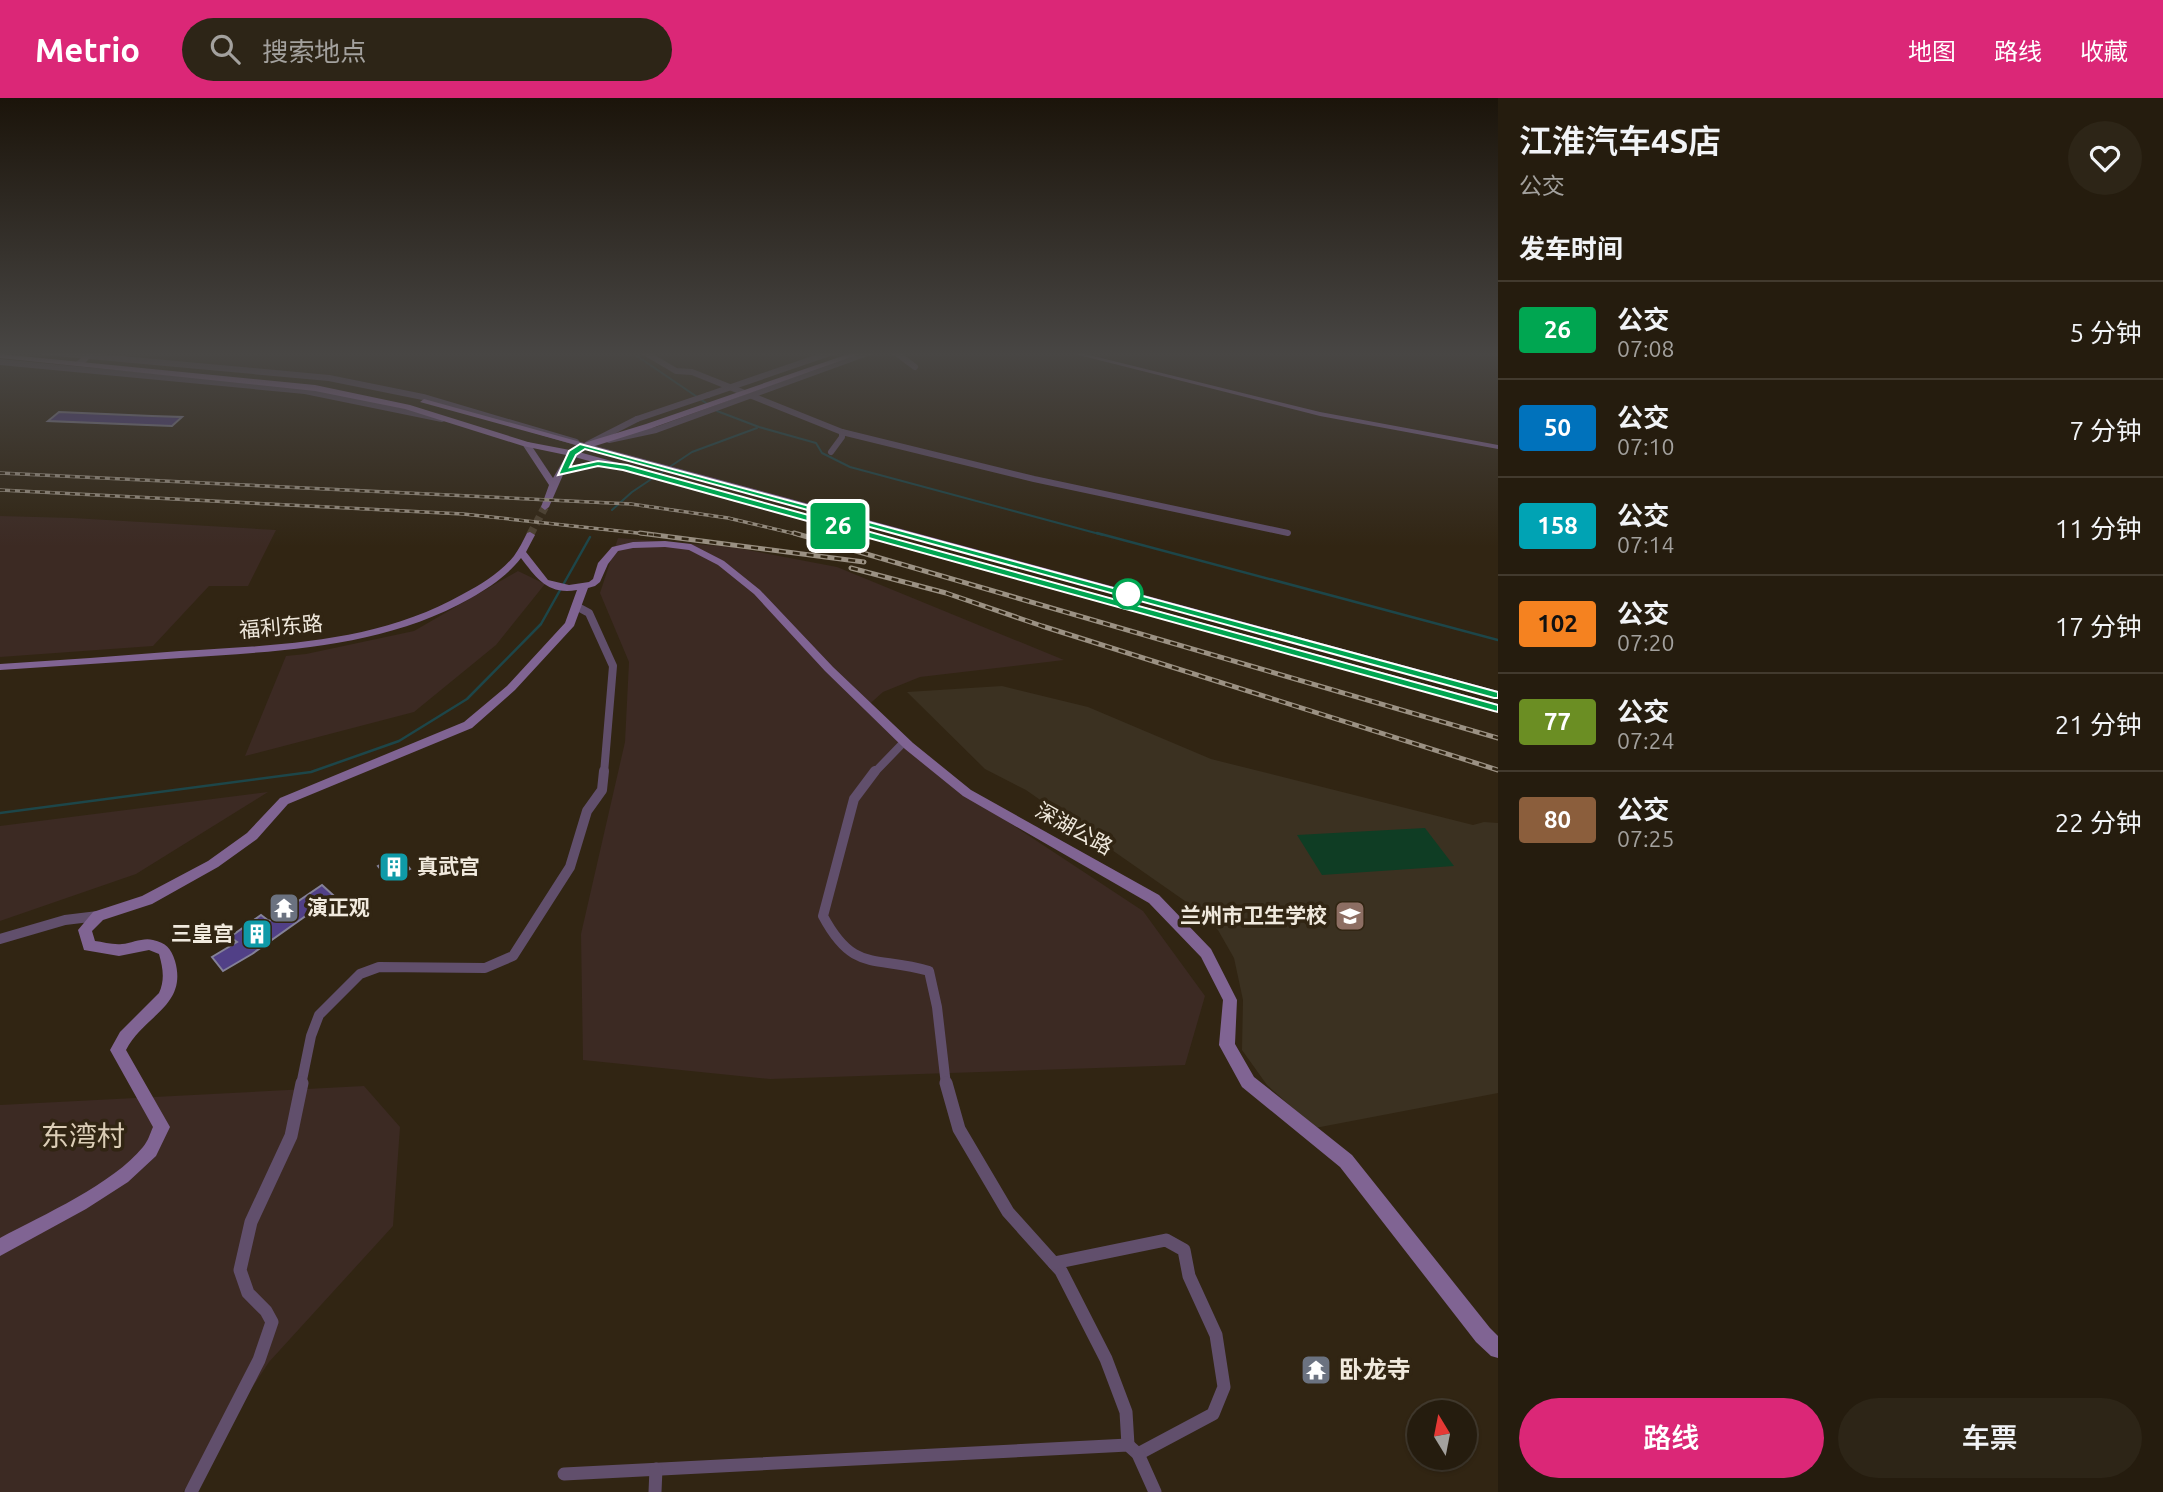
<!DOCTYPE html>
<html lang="zh">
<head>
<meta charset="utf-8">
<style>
	:root { --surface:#251c0e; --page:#2d2517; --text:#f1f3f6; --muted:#a3a19e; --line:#423a2e; --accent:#db2777 }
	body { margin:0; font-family:Ubuntu,"Noto Sans SC",sans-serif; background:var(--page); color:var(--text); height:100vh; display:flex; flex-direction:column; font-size:26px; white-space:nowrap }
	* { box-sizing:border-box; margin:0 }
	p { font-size:23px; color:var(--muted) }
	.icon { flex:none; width:38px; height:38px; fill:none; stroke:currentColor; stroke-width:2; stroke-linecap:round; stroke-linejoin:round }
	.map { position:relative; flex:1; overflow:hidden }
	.side { display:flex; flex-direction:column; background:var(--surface); width:665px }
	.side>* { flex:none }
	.badge { padding:0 14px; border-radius:5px; font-size:24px; line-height:46px }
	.needle { width:46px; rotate:350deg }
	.buttons { position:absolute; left:1407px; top:1302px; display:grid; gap:14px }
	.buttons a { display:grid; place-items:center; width:70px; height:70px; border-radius:50%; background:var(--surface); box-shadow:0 2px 5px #0004,0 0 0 2px var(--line); font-size:35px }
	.map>.badge { position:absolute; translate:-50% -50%; box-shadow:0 0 0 4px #fff }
	h2 { padding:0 21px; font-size:26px; line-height:63px }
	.round { display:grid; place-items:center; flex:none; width:74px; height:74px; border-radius:37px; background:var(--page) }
	.summary { display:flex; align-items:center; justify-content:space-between; height:119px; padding:0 21px }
	h1 { font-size:33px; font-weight:600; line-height:52px }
	.action { display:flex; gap:14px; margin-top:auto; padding:14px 21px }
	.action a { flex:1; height:80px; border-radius:42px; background:var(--accent); color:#fff; font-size:28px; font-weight:600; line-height:80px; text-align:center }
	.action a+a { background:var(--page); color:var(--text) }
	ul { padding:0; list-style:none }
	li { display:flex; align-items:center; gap:21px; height:98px; padding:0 21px; border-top:2px solid var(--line) }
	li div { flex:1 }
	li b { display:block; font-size:26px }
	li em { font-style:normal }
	li .badge { min-width:77px; font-weight:700; text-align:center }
	header { display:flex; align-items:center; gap:42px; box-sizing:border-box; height:98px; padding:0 35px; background:var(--accent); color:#fff }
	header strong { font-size:33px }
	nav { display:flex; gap:38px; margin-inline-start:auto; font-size:24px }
	.search { width:490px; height:63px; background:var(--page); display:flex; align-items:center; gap:18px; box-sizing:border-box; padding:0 24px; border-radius:38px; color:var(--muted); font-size:26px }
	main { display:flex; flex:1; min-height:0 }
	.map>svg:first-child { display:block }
	.industrial { fill:#3c2a23 }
	.education { fill:#3b3121 }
	.green { fill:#0f3d24 }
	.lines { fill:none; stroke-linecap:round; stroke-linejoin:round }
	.stream-far1 { stroke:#1d4649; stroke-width:2 }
	.stream { stroke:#1d4649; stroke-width:2.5 }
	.building { fill:#514087; stroke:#848198; stroke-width:2 }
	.secondary-tunnel { stroke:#4e4231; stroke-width:8; stroke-dasharray:8 4.5; stroke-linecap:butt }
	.street-far3 { stroke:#614f6c; stroke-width:6 }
	.street-far2 { stroke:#614f6c; stroke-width:8 }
	.street-far1 { stroke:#614f6c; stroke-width:10 }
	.street { stroke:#614f6c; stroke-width:13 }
	.secondary { fill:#806493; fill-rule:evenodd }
	.primary { fill:#9974b1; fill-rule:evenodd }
	.rail-far1-casing { stroke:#9b9183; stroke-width:3.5 }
	.rail-casing { stroke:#9b9183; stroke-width:5 }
	.rail-far1 { stroke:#312513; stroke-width:2; stroke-dasharray:5; stroke-linecap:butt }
	.rail { stroke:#312513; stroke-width:2.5; stroke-dasharray:7; stroke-linecap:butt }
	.street-bridge { stroke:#614f6c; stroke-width:6 }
	.line { fill:#00a651; stroke:#fff; stroke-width:2 }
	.stop-dot { fill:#fff; stroke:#00a651; stroke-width:3.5 }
	.labels { text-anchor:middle; stroke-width:7; stroke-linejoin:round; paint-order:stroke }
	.street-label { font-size:21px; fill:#f0e9dd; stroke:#312513 }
	.poi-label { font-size:21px; font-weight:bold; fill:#f0e9dd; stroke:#312513; text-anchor:start }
	.near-poi-label { font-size:24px; font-weight:bold; fill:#f0e9dd; stroke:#312513; text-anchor:start }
	.near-quarter-label { font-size:28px; fill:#dcceb7; stroke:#312513 }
</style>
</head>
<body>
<header>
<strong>Metrio</strong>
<div class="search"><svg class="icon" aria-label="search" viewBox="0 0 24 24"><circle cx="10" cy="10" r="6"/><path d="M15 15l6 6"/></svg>搜索地点</div>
<nav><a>地图</a><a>路线</a><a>收藏</a></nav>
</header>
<main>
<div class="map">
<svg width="1498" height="1394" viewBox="0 0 1498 1394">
	<rect width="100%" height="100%" fill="#312513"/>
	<g class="industrial">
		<polygon points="0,418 73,420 276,432 248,488 209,488 153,548 0,559"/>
		<polygon points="618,440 732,449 837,469 1064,562 920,579 883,594 864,611 967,697 1143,813 1205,898 1185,967 770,981 583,962 581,836 625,644 629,564 600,495"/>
		<polygon points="518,473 545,486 496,547 414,614 245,658 286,558 306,556 414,533"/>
		<polygon points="268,694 136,776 0,823 0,728"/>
		<polygon points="364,988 400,1029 393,1128 269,1264 183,1394 0,1394 0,1007"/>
	</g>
	<polygon class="education" points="1002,588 1088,609 1211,661 1473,727 1484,724 1498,725 1498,995 1315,1030 1267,987 1242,952 1243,902 1234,860 1218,832 1185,803 1026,692 985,671 907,594"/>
	<polygon class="green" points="1425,730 1454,768 1322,777 1297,737"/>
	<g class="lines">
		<g class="stream-far1">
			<polyline points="631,254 709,307"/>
			<polyline points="717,313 759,329 816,345 822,355 850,369 1103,437"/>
			<polyline points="612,412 632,394 692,354 757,330"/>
		</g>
		<g class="stream">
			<polyline points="1097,435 1498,542"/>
			<polyline points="0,715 311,674 399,643 467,601 541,526 590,439"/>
		</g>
	</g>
	<g class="building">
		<polygon points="59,314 152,318 182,319 172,328 48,323"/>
		<polygon points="399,757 410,771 389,781 378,768"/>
		<polygon points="322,787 334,798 252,856 223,873 212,859 237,844 230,839 261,817 269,823"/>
	</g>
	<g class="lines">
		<polyline class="secondary-tunnel" points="530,437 545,409"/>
		<g class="street-far3">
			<polyline points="45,254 329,280 423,299 576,344"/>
			<polyline points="644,254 676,273 692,274 842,334 1034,381 1288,435"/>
			<polyline points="895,254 915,269"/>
			<polyline points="0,264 305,293 442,321"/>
			<polyline points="708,297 833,254"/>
			<polyline points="609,342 656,332 870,254"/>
			<polyline points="588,346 637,321"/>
			<polyline points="831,354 842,339 842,334"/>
		</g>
		<g class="street-far2">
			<polyline points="576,508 589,515 613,568 604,675"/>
			<polyline points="874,675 904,644"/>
		</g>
		<g class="street-far1">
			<path d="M875,673L854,701L823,818C854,876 875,857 929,873L937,909L946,987"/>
			<polyline points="0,841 65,822 98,818"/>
			<polyline points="301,987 311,938 319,917 360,876 379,869 485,870 513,858 570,769 587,713 602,692 604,673"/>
		</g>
		<g class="street">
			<polyline points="946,985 959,1031 1008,1114 1061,1173 1106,1261 1126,1314 1128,1347"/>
			<polyline points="1054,1165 1166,1142 1184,1152 1189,1178 1216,1237 1224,1289 1213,1316 1138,1356"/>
			<polyline points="564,1376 1128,1347 1138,1356 1155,1394"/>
			<polyline points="191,1394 259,1262 272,1224 266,1213 248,1195 240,1172 251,1124 291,1038 302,985"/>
			<polyline points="655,1394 656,1371"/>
		</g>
		<g class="secondary">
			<polygon points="89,254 96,254 82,268 76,268 76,264"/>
			<polygon points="1067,254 1077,254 1320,314 1498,347 1498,351 1320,318"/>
			<path d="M523,344H529L553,380L569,353H572L576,355L567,370C581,365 601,360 615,366L611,368L585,369L563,377L549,409L545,412L541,409L549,387L522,346Z"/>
			<path d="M530,434L535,437L526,454L548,482L569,487L589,484L593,481L598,465L612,449L633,444L665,443L691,446L724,463L760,492L833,569L913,645L971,692L1159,797L1211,851L1237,902L1235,946L1254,979L1352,1057L1490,1230L1498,1238V1260L1491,1258L1476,1244L1340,1069L1242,989L1219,947L1223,902L1201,859L1149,805L963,698L905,651L825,573L754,496L718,467L689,452L665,449L633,450L618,453L608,466L600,484L595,488L588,490L574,528L515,592L472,630L288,706L257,741L218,769L152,806L103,822L92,833L95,843C103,844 113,847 122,846C132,845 144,839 153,842C166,845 171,850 175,863C188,908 143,918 126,952L170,1029L156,1058L128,1084L86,1111L0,1158V1140C43,1117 113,1086 143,1049C148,1043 150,1036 153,1029L110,952L120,934L159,895C165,882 163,870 159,856L149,852L119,858L84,852L78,832L93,814L142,798L208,763L247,735L280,700L464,624L507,588L565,525L577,492C548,497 537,481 521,460C508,477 490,489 471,500C383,550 280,553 181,560C121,564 60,568 0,572V566C60,562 120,558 180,553C277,547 377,545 463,496C482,486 500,475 514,458C519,451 523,443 527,435Z"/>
		</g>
		<g class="primary">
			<polygon points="854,254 865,254 652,330 595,348 1498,593 1498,601 420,304 424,301 584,345 646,326"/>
			<polygon points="0,256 315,287 410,307 528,344 575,353 1498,606 1498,614 571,358 523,348 405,311 315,293 0,260"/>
		</g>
		<g class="rail-far1-casing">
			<g id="rail-far1">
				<polyline points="0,375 631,406 728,420 800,437"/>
				<polyline points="0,392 463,416 656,437"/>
			</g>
		</g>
		<g class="rail-casing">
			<g id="rail">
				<polyline points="640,435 864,464"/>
				<polyline points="794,435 1498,640"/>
				<polyline points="851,470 946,495 1042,528 1498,672"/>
			</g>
		</g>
		<use href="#rail-far1" class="rail-far1"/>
		<use href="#rail" class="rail"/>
		<polyline class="street-bridge" points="637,321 708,297"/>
	</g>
	<linearGradient id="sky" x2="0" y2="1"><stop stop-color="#1b140a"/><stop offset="0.57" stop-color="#484644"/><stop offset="1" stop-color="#484644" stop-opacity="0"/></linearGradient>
	<rect width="1498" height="449" fill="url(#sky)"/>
	<polygon class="line" points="580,346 1498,594 1498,600 1494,600 585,351 576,357 570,369 598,363 627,367 1498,607 1498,614 1494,613 623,372 598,368 558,377 569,353"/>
	<defs>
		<g id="building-square" transform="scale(1.575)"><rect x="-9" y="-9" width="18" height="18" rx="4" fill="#0f9aa8" stroke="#312513"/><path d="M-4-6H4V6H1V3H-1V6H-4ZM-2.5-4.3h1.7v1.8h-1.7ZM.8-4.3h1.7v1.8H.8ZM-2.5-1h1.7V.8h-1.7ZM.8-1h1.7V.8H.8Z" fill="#fff"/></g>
		<g id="temple-square" transform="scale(1.575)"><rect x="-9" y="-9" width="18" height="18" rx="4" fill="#6b7280" stroke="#312513"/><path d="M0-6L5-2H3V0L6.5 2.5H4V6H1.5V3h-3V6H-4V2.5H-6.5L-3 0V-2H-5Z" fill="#fff"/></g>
		<g id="university-square" transform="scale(1.575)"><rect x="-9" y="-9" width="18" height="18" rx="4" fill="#8d6e63" stroke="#312513"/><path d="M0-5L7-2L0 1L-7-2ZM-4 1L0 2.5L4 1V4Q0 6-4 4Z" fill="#fff"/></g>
	</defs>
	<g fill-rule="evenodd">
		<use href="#building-square" x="394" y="769"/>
		<use href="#temple-square" x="284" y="810"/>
		<use href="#university-square" x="1350" y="818"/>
		<use href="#building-square" x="257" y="836"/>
		<use href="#temple-square" x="1316" y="1272"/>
	</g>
	<circle class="stop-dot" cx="1128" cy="496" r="14"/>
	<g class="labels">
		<g class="street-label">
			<text transform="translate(281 529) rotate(-5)" y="7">福利东路</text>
			<text transform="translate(1074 731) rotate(29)" y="7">深湖公路</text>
		</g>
		<g class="poi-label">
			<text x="417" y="776">真武宫</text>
			<text x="307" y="817">演正观</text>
			<text x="1327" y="825" text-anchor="end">兰州市卫生学校</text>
			<text x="234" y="843" text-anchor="end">三皇宫</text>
		</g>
		<g class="near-poi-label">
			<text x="1339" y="1280">卧龙寺</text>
		</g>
		<g class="near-quarter-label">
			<text x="83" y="1048">东湾村</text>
		</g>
	</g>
</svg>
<div class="buttons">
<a><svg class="needle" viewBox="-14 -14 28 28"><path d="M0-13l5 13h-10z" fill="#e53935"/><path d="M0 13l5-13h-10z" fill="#a3a19e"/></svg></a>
</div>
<b class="badge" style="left:838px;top:428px;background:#00a651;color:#fff">26</b>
</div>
<section class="side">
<div class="summary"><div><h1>江淮汽车4S店</h1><p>公交</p></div><a class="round"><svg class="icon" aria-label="heart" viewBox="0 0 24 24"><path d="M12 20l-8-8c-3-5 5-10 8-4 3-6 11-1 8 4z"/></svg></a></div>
<h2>发车时间</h2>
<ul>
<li><span class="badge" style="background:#00a651;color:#fff">26</span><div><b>公交</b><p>07:08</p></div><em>5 分钟</em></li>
<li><span class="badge" style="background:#0072bc;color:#fff">50</span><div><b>公交</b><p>07:10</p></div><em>7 分钟</em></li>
<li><span class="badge" style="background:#00a3b4;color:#fff">158</span><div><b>公交</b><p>07:14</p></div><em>11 分钟</em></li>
<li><span class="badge" style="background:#f58220;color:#111">102</span><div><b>公交</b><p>07:20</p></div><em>17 分钟</em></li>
<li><span class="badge" style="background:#6b8e23;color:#fff">77</span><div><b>公交</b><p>07:24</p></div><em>21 分钟</em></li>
<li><span class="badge" style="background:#8b5e3c;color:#fff">80</span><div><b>公交</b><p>07:25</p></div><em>22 分钟</em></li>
</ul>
<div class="action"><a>路线</a><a>车票</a></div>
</section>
</main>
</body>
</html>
